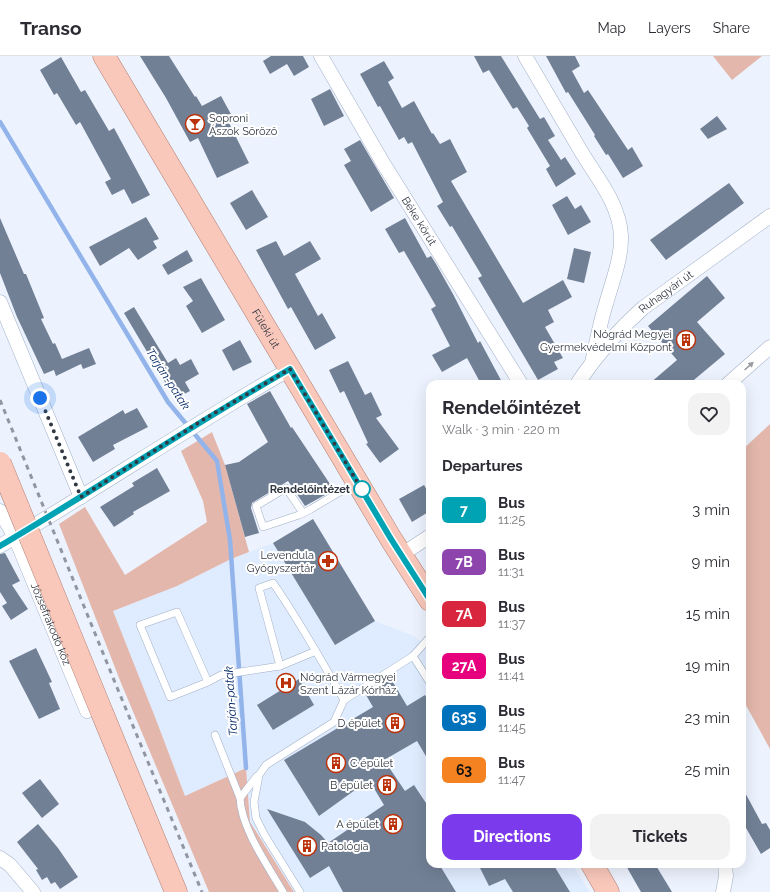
<!DOCTYPE html>
<html lang="en">
<head>
<meta charset="utf-8">
<style>
	:root { --surface:#fff; --page:#f2f2f3; --text:#2b2b33; --muted:#7c7c81; --line:#e1e1e2; --accent:#7c3aed }
	body { margin:0; font-family:Raleway,sans-serif; background:var(--page); color:var(--text); height:100vh; display:flex; flex-direction:column; font-size:15px; white-space:nowrap }
	* { box-sizing:border-box; margin:0 }
	p { font-size:13px; color:var(--muted) }
	.icon { flex:none; width:22px; height:22px; fill:none; stroke:currentColor; stroke-width:2; stroke-linecap:round; stroke-linejoin:round }
	.map { position:relative; flex:1; overflow:hidden }
	.sheet { position:absolute; left:426px; top:324px; width:320px; height:488px; display:flex; flex-direction:column; background:var(--surface); border-radius:12px; box-shadow:0 4px 16px #0002 }
	.sheet>* { flex:none }
	.badge { padding:0 8px; border-radius:6px; font-size:14px; line-height:26px }
	.you { position:absolute; width:20px; height:20px; margin:-10px; border:3px solid #fff; border-radius:50%; background:#1a73e8; box-shadow:0 0 0 6px #1a73e833 }
	.map>.badge { position:absolute; translate:-50% -50%; box-shadow:0 0 0 2px #fff }
	h2 { padding:0 16px; font-size:15px; line-height:36px }
	.round { display:grid; place-items:center; flex:none; width:42px; height:42px; border-radius:12px; background:var(--page) }
	.headline { display:flex; align-items:center; justify-content:space-between; height:68px; padding:0 16px }
	h1 { font-size:19px; font-weight:700; line-height:30px }
	.cta { display:flex; gap:8px; margin-top:auto; padding:8px 16px }
	.cta a { flex:1; height:46px; border-radius:12px; background:var(--accent); color:#fff; font-size:16px; font-weight:700; line-height:46px; text-align:center }
	.cta a+a { background:var(--page); color:var(--text) }
	ul { padding:0; list-style:none }
	li { display:flex; align-items:center; gap:12px; height:52px; padding:0 16px }
	li div { flex:1 }
	li b { display:block; font-size:15px }
	li em { font-style:normal }
	li .badge { min-width:44px; font-weight:700; text-align:center }
	header { display:flex; align-items:center; gap:24px; box-sizing:border-box; height:56px; padding:0 20px; background:var(--surface); border-bottom:1px solid var(--line) }
	header strong { font-size:19px }
	nav { display:flex; gap:22px; margin-inline-start:auto; font-size:14px }
	.map>svg:first-child { display:block }
	.built { fill:#dfebfe }
	.green { fill:#e3b7ac }
	.lines { fill:none; stroke-linecap:round; stroke-linejoin:round }
	.stream { stroke:#92b4eb; stroke-width:4.5 }
	.building { fill:#728096 }
	.lane-casing { stroke:#a0afc7; stroke-width:8 }
	.street-casing { stroke:#a0afc7; stroke-width:15 }
	.primary-casing { stroke:#b17e73; stroke-width:23 }
	.lane { stroke:#fff; stroke-width:7 }
	.street { stroke:#fff; stroke-width:14 }
	.primary { stroke:#f9c8bb; stroke-width:22 }
	.rail { stroke:#9197a2; stroke-width:3; stroke-dasharray:5 5; stroke-linecap:butt }
	.primary-bridge-casing { stroke:#b17e73; stroke-width:23; stroke-linecap:butt }
	.primary-bridge { stroke:#f9c8bb; stroke-width:22 }
	.oneway { fill:#989ca0 }
	.line-casing { stroke:#fff; stroke-width:9 }
	.line { stroke:#00a3b4; stroke-width:6 }
	.walk { stroke:#323842; stroke-width:4; stroke-dasharray:0 7.2 }
	.stop-dot { fill:#fff; stroke:#00a3b4; stroke-width:2 }
	.labels { text-anchor:middle; stroke-width:4; stroke-linejoin:round; paint-order:stroke }
	.poi-label { font-size:11px; fill:#323842; stroke:#fff; text-anchor:end }
	.street-label { font-size:11px; fill:#323842; stroke:#fff }
	.stop-label { font-size:11px; font-weight:bold; fill:#323842; stroke:#fff; text-anchor:end }
	.water-label { font-size:12px; font-style:italic; fill:#002766; stroke:#fff }
</style>
</head>
<body>
<header>
<strong>Transo</strong>
<nav><a>Map</a><a>Layers</a><a>Share</a></nav>
</header>
<div class="map">
<svg width="770" height="836" viewBox="0 0 770 836">
	<rect width="100%" height="100%" fill="#edf3fe"/>
	<polygon class="built" points="313,463 375,565 414,580 430,593 430,808 572,808 590,836 294,836 250,766 246,712 185,740 155,661 113,555 177,530 231,503 273,487"/>
	<g class="green">
		<polygon points="713,0 762,0 732,24"/>
		<polygon points="770,368 770,693 742,642 742,394"/>
		<polygon points="212,376 225,409 249,496 231,503 177,530 113,555 155,661 185,740 246,712 250,766 294,836 209,836 121,627 59,468 85,451 125,519 207,466 203,445 181,395"/>
	</g>
	<g class="lines">
		<polyline class="stream" points="0,66 168,346 217,405 230,484 246,712"/>
	</g>
	<g class="building">
		<polygon points="140,0 169,0 195,41 196,40 202,50 221,40 232,60 227,63 249,107 217,122 198,82 190,86 166,42"/>
		<polygon points="271,0 303,0 309,11 294,20 287,8 270,18 263,5"/>
		<polygon points="474,0 501,0 540,63 544,61 555,80 548,84 561,104 565,101 576,118 556,131 546,113 550,110 527,72 529,70 517,51 513,53 489,14 483,17"/>
		<polygon points="546,0 575,0 580,10 572,15 584,37 588,34 628,94 632,91 643,110 623,122 608,98 606,99 594,80 595,79 568,36 566,37"/>
		<polygon points="61,1 81,36 85,34 109,75 114,72 150,139 132,148 124,133 112,139 105,126 111,123 80,66 76,69 57,37 54,39 40,14"/>
		<polygon points="384,5 394,22 388,26 402,52 414,45 432,78 433,77 440,88 450,83 467,116 451,125 523,247 563,224 572,241 548,254 554,266 545,271 563,302 554,306 558,313 538,324 478,222 482,220 452,170 450,171 437,150 443,146 412,86 408,88 404,81 399,84 380,50 378,51 360,18"/>
		<polygon points="330,33 344,60 324,70 311,43"/>
		<polygon points="717,60 727,73 708,83 700,73"/>
		<polygon points="360,84 394,142 371,156 344,109 351,105 344,93"/>
		<polygon points="729,127 744,147 666,204 650,184"/>
		<polygon points="252,134 268,161 246,174 230,147"/>
		<polygon points="567,140 575,153 581,149 591,166 568,179 552,149"/>
		<polygon points="146,161 159,183 153,185 157,192 138,204 129,192 100,210 89,191"/>
		<polygon points="0,162 24,218 26,218 44,262 41,263 53,288 55,287 62,303 89,292 96,308 83,313 81,308 56,320 54,314 44,318 17,261 0,217"/>
		<polygon points="405,162 427,202 431,200 436,208 453,238 478,287 480,285 503,328 481,328 467,302 442,316 432,299 450,290 431,253 436,250 404,195 399,197 385,173"/>
		<polygon points="276,185 284,200 310,185 321,203 295,218 318,260 322,257 336,282 315,294 291,251 288,253 256,194"/>
		<polygon points="574,192 591,196 584,227 567,223"/>
		<polygon points="187,194 193,205 168,219 162,209"/>
		<polygon points="707,220 725,242 697,266 725,298 689,328 649,328 677,304 648,270"/>
		<polygon points="201,222 225,264 202,277 186,250 193,245 183,231"/>
		<polygon points="134,251 168,307 176,302 180,309 191,303 199,318 185,326 190,335 175,343 124,257"/>
		<polygon points="240,284 252,306 233,315 222,294"/>
		<polygon points="348,305 365,339 371,336 382,359 376,362 399,393 380,407 366,388 368,387 344,335 340,337 329,314"/>
		<polygon points="270,335 291,372 292,371 334,434 305,450 288,425 252,447 251,452 259,477 245,481 225,409 239,406 268,386 247,348"/>
		<polygon points="137,352 148,371 113,389 115,393 93,406 78,381 123,354 125,358"/>
		<polygon points="157,412 170,435 133,456 134,458 114,471 100,451 134,430 132,427"/>
		<polygon points="424,429 430,439 430,455 412,466 399,443"/>
		<polygon points="313,463 375,565 335,589 273,487"/>
		<polygon points="5,497 20,525 12,529 28,553 11,564 2,550 7,547 0,536 0,498"/>
		<polygon points="36,592 52,626 49,627 60,653 39,663 9,605"/>
		<polygon points="299,623 314,649 273,674 257,649"/>
		<polygon points="391,623 407,650 425,639 430,648 430,707 417,685 384,704 405,735 414,729 430,753 430,808 439,808 456,836 343,836 329,810 310,822 267,753 305,766 321,779 328,787 384,749 369,724 319,760 284,704 373,651 366,639"/>
		<polygon points="40,723 59,748 42,762 22,737"/>
		<polygon points="742,731 762,768 766,767 770,774 770,792 761,798 742,765"/>
		<polygon points="38,768 58,792 78,821 60,833 55,826 51,828 47,821 42,824 36,814 38,813 17,786"/>
		<polygon points="478,808 553,808 570,836 513,836 505,823 489,830"/>
		<polygon points="625,808 655,808 672,836 641,836"/>
	</g>
	<g class="lines">
		<g class="lane-casing">
			<g id="lane">
				<polyline points="303,457 286,432 256,450 263,471 299,459 311,453 355,427"/>
				<path d="M316,595L280,610L259,532L273,527C299,564 321,604 344,644L413,600L430,581"/>
				<polyline points="413,600 430,627"/>
				<polyline points="208,626 170,641 140,569 177,556 208,626 221,619 280,610"/>
				<polyline points="215,679 240,742"/>
				<path d="M257,720L240,742C241,772 268,810 283,836"/>
				<polyline points="300,836 264,778 256,762 254,746 257,730 259,719 266,709 334,666 344,644"/>
			</g>
		</g>
		<g class="street-casing">
			<g id="street">
				<path id="s1" d="M321,0L383,107L521,328"/>
				<path d="M525,0C544,32 563,65 582,97C598,123 619,148 621,179C622,202 612,226 606,248C600,267 596,287 592,307"/>
				<polyline points="0,246 81,441"/>
				<path id="s2" d="M577,328C596,300 618,274 643,252L770,160"/>
				<polyline points="728,328 770,291"/>
				<path id="s3" d="M0,455L15,481L87,655"/>
				<path d="M0,490C98,432 192,369 290,313"/>
				<polyline points="401,499 430,480"/>
				<polyline points="0,802 10,809 33,836"/>
				<polyline points="723,836 726,820 725,808"/>
			</g>
		</g>
		<g class="primary-casing">
			<g id="primary">
				<path id="s4" d="M104,0L391,483L430,544"/>
				<polyline points="103,659 176,836"/>
				<polyline points="592,808 608,836"/>
			</g>
		</g>
		<use href="#lane" class="lane"/>
		<use href="#street" class="street"/>
		<use href="#primary" class="primary"/>
		<polyline class="rail" points="0,344 116,629 202,836"/>
		<g class="primary-bridge-casing">
			<polyline id="primary-bridge" points="0,407 103,659"/>
		</g>
		<use href="#primary-bridge" class="primary-bridge"/>
	</g>
	<defs><path id="oneway-solid" d="M-6-.8H1V-3.2L6.5 0L1 3.2V.8H-6Z"/></defs>
	<use class="oneway" href="#oneway-solid" transform="translate(749 310) rotate(-42)"/>
	<g class="lines">
		<g class="line-casing">
			<path id="line" d="M0,490C98,432 192,369 290,313L391,483L430,544"/>
		</g>
		<use href="#line" class="line"/>
		<polyline class="walk" points="40,342 81,441 206,362 290,313 365,439 362,433"/>
	</g>
	<defs>
		<g id="bar-ring" transform="scale(1)"><circle r="9.5" fill="#fff" stroke="#bb3109" stroke-width="1.5"/><path d="M-6-5H6L.8 .8V4.5H3.5V6h-7V4.5H-.8V.8Z" fill="#bb3109"/></g>
		<g id="building-ring" transform="scale(1)"><circle r="9.5" fill="#fff" stroke="#bb3109" stroke-width="1.5"/><path d="M-4-6H4V6H1V3H-1V6H-4ZM-2.5-4.3h1.7v1.8h-1.7ZM.8-4.3h1.7v1.8H.8ZM-2.5-1h1.7V.8h-1.7ZM.8-1h1.7V.8H.8Z" fill="#bb3109"/></g>
		<g id="pharmacy-ring" transform="scale(1)"><circle r="9.5" fill="#fff" stroke="#bb3109" stroke-width="1.5"/><path d="M-2-6h4v4h4v4h-4v4h-4v-4h-4v-4h4Z" fill="#bb3109"/></g>
		<g id="hospital-ring" transform="scale(1)"><circle r="9.5" fill="#fff" stroke="#bb3109" stroke-width="1.5"/><path d="M-5-5h3v3.5h4V-5h3V5h-3V1.5h-4V5h-3Z" fill="#bb3109"/></g>
	</defs>
	<g fill-rule="evenodd">
		<use href="#bar-ring" x="195" y="68"/>
		<use href="#building-ring" x="686" y="284"/>
		<use href="#pharmacy-ring" x="328" y="505"/>
		<use href="#hospital-ring" x="286" y="627"/>
		<use href="#building-ring" x="395" y="667"/>
		<use href="#building-ring" x="336" y="707"/>
		<use href="#building-ring" x="387" y="729"/>
		<use href="#building-ring" x="393" y="768"/>
		<use href="#building-ring" x="307" y="790"/>
	</g>
	<circle class="stop-dot" cx="362" cy="433" r="8"/>
	<g class="labels">
		<g class="poi-label">
			<text x="209" y="66" text-anchor="start">Soproni<tspan x="209" dy="13">Ászok Söröző</tspan></text>
			<text x="672" y="282">Nógrád Megyei<tspan x="672" dy="13">Gyermekvédelmi Központ</tspan></text>
			<text x="314" y="503">Levendula<tspan x="314" dy="13">Gyógyszertár</tspan></text>
			<text x="300" y="625" text-anchor="start">Nógrád Vármegyei<tspan x="300" dy="13">Szent Lázár Kórház</tspan></text>
			<text x="381" y="671">D épület</text>
			<text x="350" y="711" text-anchor="start">C épület</text>
			<text x="373" y="733">B épület</text>
			<text x="379" y="772">A épület</text>
			<text x="321" y="794" text-anchor="start">Patológia</text>
		</g>
		<g class="street-label">
			<text dy="4" stroke="none"><textPath href="#s1" startOffset="192">Béke körút</textPath></text>
			<text dy="4" stroke="none"><textPath href="#s2" startOffset="129">Ruhagyári út</textPath></text>
			<text dy="4" stroke="none"><textPath href="#s4" startOffset="317">Füleki út</textPath></text>
			<text dy="4" stroke="none"><textPath href="#s3" startOffset="124">Józsefrakodó köz</textPath></text>
		</g>
		<g class="stop-label">
			<text x="350" y="437">Rendelőintézet</text>
		</g>
		<g class="water-label">
			<text transform="translate(168 323) rotate(57)" y="4">Tarján-patak</text>
			<text transform="translate(231 645) rotate(-94)" y="4">Tarján-patak</text>
		</g>
	</g>
</svg>
<div class="you" style="left:40px;top:342px"></div>
<section class="sheet">
<div class="headline"><div><h1>Rendelőintézet</h1><p>Walk · 3 min · 220 m</p></div><a class="round"><svg class="icon" aria-label="heart" viewBox="0 0 24 24"><path d="M12 20l-8-8c-3-5 5-10 8-4 3-6 11-1 8 4z"/></svg></a></div>
<h2>Departures</h2>
<ul>
<li><span class="badge" style="background:#00a3b4;color:#fff">7</span><div><b>Bus</b><p>11:25</p></div><em>3 min</em></li>
<li><span class="badge" style="background:#8e44ad;color:#fff">7B</span><div><b>Bus</b><p>11:31</p></div><em>9 min</em></li>
<li><span class="badge" style="background:#d7263d;color:#fff">7A</span><div><b>Bus</b><p>11:37</p></div><em>15 min</em></li>
<li><span class="badge" style="background:#e6007e;color:#fff">27A</span><div><b>Bus</b><p>11:41</p></div><em>19 min</em></li>
<li><span class="badge" style="background:#0072bc;color:#fff">63S</span><div><b>Bus</b><p>11:45</p></div><em>23 min</em></li>
<li><span class="badge" style="background:#f58220;color:#111">63</span><div><b>Bus</b><p>11:47</p></div><em>25 min</em></li>
</ul>
<div class="cta"><a>Directions</a><a>Tickets</a></div>
</section>
</div>
</body>
</html>
